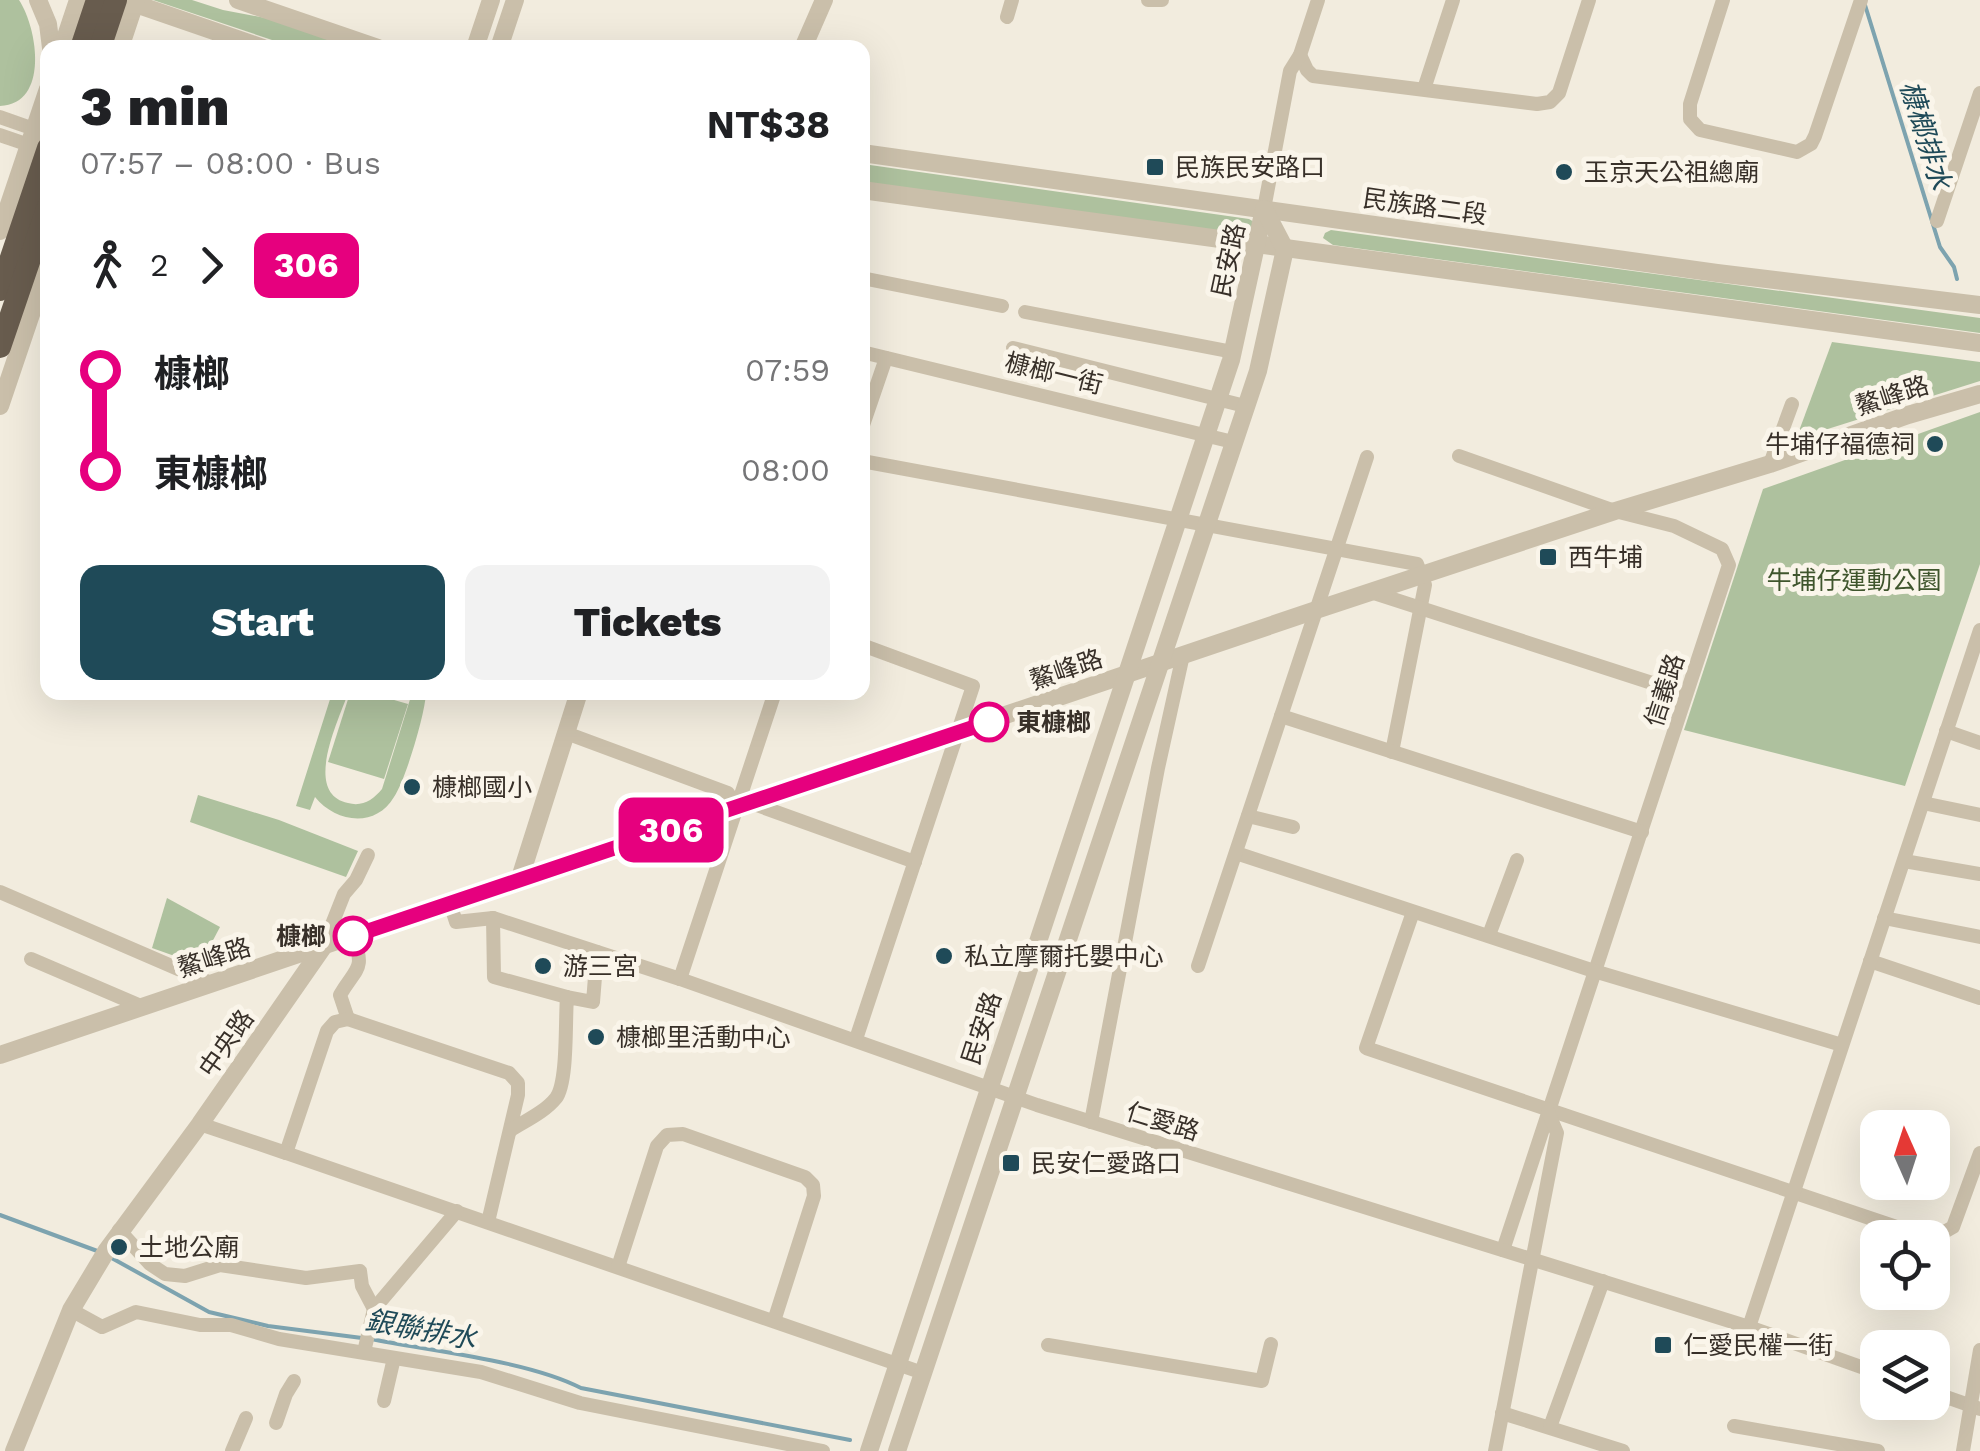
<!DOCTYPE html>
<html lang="en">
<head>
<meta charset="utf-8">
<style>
	:root { --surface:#fff; --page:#f2f2f2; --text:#202124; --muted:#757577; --accent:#1f4a58 }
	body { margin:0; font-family:"Work Sans","Noto Sans TC",sans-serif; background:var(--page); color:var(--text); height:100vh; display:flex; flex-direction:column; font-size:38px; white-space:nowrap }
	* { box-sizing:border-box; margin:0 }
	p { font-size:32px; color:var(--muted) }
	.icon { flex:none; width:55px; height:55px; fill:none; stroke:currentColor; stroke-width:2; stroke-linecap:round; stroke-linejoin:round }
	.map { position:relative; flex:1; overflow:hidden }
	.panel { position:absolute; left:40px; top:40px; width:830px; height:660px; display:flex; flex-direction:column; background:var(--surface); border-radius:20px; box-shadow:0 10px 40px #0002 }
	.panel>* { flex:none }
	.badge { padding:0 20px; border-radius:15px; font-size:35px; line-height:65px }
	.needle { width:65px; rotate:357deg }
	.tools { position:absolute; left:1860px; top:1110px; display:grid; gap:20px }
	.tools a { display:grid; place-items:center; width:90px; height:90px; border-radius:20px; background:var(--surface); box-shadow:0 10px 40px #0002; font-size:50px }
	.map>.badge { position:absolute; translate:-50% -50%; box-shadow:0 0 0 5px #fff }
	.legs { display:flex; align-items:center; gap:15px; height:110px; padding:0 40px; font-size:32px }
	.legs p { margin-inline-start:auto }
	.overview { display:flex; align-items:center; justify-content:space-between; height:170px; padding:0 40px }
	h1 { font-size:55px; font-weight:800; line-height:75px }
	.button { display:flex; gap:20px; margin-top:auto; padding:20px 40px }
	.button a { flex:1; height:115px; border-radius:20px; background:var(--accent); color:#fff; font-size:40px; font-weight:800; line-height:115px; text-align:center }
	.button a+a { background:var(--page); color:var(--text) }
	ul { padding:0 40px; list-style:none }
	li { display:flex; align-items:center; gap:35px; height:100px; font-size:38px }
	li i { display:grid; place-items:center; width:15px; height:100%; margin:0 12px; background:currentColor }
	li i::after { content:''; width:25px; height:25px; margin:-12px; border:8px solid; border-radius:50%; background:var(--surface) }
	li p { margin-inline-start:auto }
	li:first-child i { background:linear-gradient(#0000 50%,currentColor 0) }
	li:last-child i { background:linear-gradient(currentColor 50%,#0000 0) }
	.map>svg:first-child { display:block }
	.green { fill:#aec19e }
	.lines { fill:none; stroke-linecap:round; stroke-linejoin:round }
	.stream { stroke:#7da3af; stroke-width:4 }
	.minor { stroke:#cabfaa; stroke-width:14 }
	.tertiary { stroke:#cabfaa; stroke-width:18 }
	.trunk { stroke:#685c4e; stroke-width:22 }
	.line-1-casing { stroke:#fff; stroke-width:22 }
	.line-1 { stroke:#e6007e; stroke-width:15 }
	.poi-dot { fill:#1f4a58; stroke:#faf5ea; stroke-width:4 }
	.stop-1-dot { fill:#fff; stroke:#e6007e; stroke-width:5 }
	.labels { text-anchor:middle; stroke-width:10; stroke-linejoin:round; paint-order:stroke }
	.poi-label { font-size:25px; fill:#383029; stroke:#faf5ea; text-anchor:start }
	.street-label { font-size:25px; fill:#383029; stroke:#faf5ea }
	.park-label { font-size:25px; fill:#3f552d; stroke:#faf5ea }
	.stop-label { font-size:25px; font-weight:bold; fill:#383029; stroke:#faf5ea; text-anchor:start }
	.water-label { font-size:28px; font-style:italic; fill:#1f4a58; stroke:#faf5ea }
</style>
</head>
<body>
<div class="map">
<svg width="1980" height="1451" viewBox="0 0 1980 1451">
	<rect width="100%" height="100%" fill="#f2ecde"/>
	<g class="green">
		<path d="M0,0H19C38,29 49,104 0,106Z"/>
		<polygon points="153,0 192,0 223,10 271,19 351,47 293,47"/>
		<polygon points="863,164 1249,219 1254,222 1253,231 1211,231 863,182"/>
		<polygon points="1331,230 1980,318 1980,333 1333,245 1323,238 1325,233"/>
		<polygon points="1832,342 1980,362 1980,381 1796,439"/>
		<polygon points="1980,412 1980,564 1905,786 1684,730 1763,489"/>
		<path d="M332,693H348C339,720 302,793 348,803C362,807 373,800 382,789L412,693H426C425,714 406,779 394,797C375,829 335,822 315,797L310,810L296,806Z"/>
		<polygon points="350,693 370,693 408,704 384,779 328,762"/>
		<polygon points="198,795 279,820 358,851 346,877 190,822"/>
		<polygon points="167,898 220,927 200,965 152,948"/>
	</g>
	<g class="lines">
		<g class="stream">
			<polyline points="1865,5 1940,247 1954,267 1957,279"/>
			<polyline points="0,1215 100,1252"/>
			<polyline points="108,1256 209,1312 268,1326 362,1338"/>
			<path d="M371,1339C431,1351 529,1361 581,1388L850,1440"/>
		</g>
		<g class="minor">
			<polyline points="1148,0 1162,0"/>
			<polyline points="1723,0 1690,104 1690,119 1700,130 1797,152 1811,144 1815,136 1861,0"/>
			<polyline points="1007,17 1012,0"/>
			<polyline points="1300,55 1307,70 1313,76 1537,104 1550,102 1559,93 1589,0"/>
			<polyline points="1424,89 1453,0"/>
			<polyline points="0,117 34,129"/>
			<polyline points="0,135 29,145"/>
			<polyline points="1264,209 1290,71 1300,55 1318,0"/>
			<polyline points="1937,221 1980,93"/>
			<polyline points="862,278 1002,306"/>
			<polyline points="1025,312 1233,352"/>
			<polyline points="1013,348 1245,406"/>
			<polyline points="862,352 1233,442"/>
			<polyline points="862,428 886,358"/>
			<polyline points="1459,456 1615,511 1674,526 1722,549 1729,565 1503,1250"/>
			<polyline points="862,461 1417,564 1425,585 1392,752"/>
			<polyline points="1770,464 1792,404"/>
			<polyline points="1371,592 1686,694"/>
			<polyline points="1281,716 1642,832"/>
			<polyline points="1946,731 1980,743"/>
			<polyline points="566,733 728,793 737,808"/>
			<polyline points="751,803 915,862"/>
			<polyline points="1923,803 1980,815"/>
			<polyline points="1248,816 1293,827"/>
			<polyline points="1236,853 1594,971 1842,1045"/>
			<polyline points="1904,861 1980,874"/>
			<polyline points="0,892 213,984"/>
			<polyline points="450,903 456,922 493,918 680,979 1037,1105 1749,1327 1878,1373"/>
			<polyline points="1413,912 1366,1048 1929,1238"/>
			<polyline points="493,918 494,977 567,997"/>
			<polyline points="1884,918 1980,937"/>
			<polyline points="1489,935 1517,860"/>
			<polyline points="323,947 344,894 356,880 368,855"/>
			<polyline points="31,959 143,1007"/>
			<polyline points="1870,961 1980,998"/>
			<polyline points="1198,966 1367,457"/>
			<polyline points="680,979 775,692"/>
			<polyline points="348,1019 509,1073 518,1083 518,1095 488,1222"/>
			<path d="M348,1019L340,995C356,967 366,971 353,936"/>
			<polyline points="856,1039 973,686 862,645"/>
			<polyline points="1091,1122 1158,768 1183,655"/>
			<polyline points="200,1124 286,1153 327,1031 335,1022 348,1019"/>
			<path d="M511,1130C525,1121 545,1112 556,1098C568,1082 565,1021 567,997L593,1002L597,952"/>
			<polyline points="286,1153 923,1373"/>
			<polyline points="119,1230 150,1264 165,1274 185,1276 220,1265 306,1278 360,1271 362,1286 374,1309"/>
			<polyline points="1932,1239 1953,1227 1980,1153"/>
			<polyline points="618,1267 657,1146 667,1135 683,1134 805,1177 813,1185 814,1196 774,1321"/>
			<polyline points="71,1310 102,1327 136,1312 200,1325 231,1325 279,1339 481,1372 580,1403 823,1451"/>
			<polyline points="1749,1327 1980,630"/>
			<polyline points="1048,1345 1262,1381 1271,1344"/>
			<polyline points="364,1352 374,1309 457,1211"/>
			<polyline points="1932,1392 1980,1409"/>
			<polyline points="384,1401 394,1358"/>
			<polyline points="1502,1413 1623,1451"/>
			<polyline points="276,1423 286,1394 294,1381"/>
			<polyline points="1734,1426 1878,1451"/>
			<polyline points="1550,1427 1603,1281"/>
			<polyline points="232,1451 246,1418"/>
			<polyline points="1495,1451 1557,1133 1548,1112"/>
			<polyline points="1963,1451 1980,1350"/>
		</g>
		<g class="tertiary">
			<polyline points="38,0 48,24 51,48"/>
			<polyline points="124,0 263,48"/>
			<polyline points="238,0 378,48"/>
			<polyline points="62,48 78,0"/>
			<polyline points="120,48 136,0"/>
			<polyline points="475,48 491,0"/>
			<polyline points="499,48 515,0"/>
			<polyline points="803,48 824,0"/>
			<polyline points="862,153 1717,273 1980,305"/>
			<polyline points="862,190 1980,343"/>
			<polyline points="0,231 48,89"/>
			<polyline points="0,406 48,264"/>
			<polyline points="520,878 579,692"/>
			<polyline points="0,1055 1316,610 1615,511 1770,464 1908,415 1980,394"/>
			<polyline points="14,1451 71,1310 107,1250 200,1124 323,947"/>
			<polyline points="869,1451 1231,360 1264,209"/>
			<polyline points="897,1451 1258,371 1285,249 1264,209"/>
		</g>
		<g class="trunk">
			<polyline points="81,48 97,0"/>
			<polyline points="100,48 116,0"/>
			<polyline points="0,290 48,148"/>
			<polyline points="0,347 48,206"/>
		</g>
	</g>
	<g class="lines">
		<g class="line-1-casing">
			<polyline id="line-1" points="353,936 989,722"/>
		</g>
		<use href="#line-1" class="line-1"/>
	</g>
	<g class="poi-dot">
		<rect x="1145" y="157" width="20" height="20" rx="5"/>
		<circle cx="1564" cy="172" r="10"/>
		<circle cx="1935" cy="444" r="10"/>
		<rect x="1538" y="547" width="20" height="20" rx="5"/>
		<circle cx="412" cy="787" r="10"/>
		<circle cx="944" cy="956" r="10"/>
		<circle cx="543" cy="966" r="10"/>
		<circle cx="596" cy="1037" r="10"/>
		<rect x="1001" y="1153" width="20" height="20" rx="5"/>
		<circle cx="119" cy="1247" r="10"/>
		<rect x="1653" y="1335" width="20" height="20" rx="5"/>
	</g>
	<g class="stop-1-dot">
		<circle cx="989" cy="722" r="18"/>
		<circle cx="353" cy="936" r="18"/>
	</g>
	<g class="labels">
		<g class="poi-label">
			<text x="1175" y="176">民族民安路口</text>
			<text x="1584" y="181">玉京天公祖總廟</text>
			<text x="1915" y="453" text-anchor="end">牛埔仔福德祠</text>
			<text x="1568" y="566">西牛埔</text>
			<text x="432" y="796">槺榔國小</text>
			<text x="964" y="965">私立摩爾托嬰中心</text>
			<text x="563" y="975">游三宮</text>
			<text x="616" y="1046">槺榔里活動中心</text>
			<text x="1031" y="1172">民安仁愛路口</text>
			<text x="139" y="1256">土地公廟</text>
			<text x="1683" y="1354">仁愛民權一街</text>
		</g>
		<g class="street-label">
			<text transform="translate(1425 206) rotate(8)" y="9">民族路二段</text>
			<text transform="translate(1228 260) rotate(-78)" y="9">民安路</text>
			<text transform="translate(1054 373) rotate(14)" y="9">槺榔一街</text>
			<text transform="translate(1892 395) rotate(-18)" y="9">鰲峰路</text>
			<text transform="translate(1066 669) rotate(-19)" y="9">鰲峰路</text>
			<text transform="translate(1664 690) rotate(-72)" y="9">信義路</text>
			<text transform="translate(214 957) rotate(-18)" y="9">鰲峰路</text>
			<text transform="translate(981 1028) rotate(-72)" y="9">民安路</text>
			<text transform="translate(226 1043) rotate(-55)" y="9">中央路</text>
			<text transform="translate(1163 1121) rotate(17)" y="9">仁愛路</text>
		</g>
		<g class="park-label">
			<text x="1854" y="589">牛埔仔運動公園</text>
		</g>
		<g class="stop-label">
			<text x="1016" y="731">東槺榔</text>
			<text x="326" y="945" text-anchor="end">槺榔</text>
		</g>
		<g class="water-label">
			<text transform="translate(1926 135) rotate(73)" y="10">槺榔排水</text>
			<text transform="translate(421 1329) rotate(10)" y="10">銀聯排水</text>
		</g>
	</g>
</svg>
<div class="tools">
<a><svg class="needle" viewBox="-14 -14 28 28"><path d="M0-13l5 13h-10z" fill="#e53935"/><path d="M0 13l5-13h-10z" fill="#757577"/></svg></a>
<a><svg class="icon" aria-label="locate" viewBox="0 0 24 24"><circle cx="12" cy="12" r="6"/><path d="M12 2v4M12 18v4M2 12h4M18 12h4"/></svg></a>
<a><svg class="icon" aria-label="layers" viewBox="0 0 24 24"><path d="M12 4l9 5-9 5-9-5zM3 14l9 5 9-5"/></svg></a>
</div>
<b class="badge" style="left:671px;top:830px;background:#e6007e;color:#fff">306</b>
<section class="panel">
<div class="overview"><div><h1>3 min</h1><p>07:57 – 08:00 · Bus</p></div><b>NT$38</b></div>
<div class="legs"><svg class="icon" aria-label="walk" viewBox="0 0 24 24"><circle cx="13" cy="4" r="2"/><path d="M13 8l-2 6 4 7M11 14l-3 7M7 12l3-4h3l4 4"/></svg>2<svg class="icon" aria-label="forward" viewBox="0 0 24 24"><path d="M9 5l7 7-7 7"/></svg><b class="badge" style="background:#e6007e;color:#fff">306</b></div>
<ul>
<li><i style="color:#e6007e"></i><b>槺榔</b><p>07:59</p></li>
<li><i style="color:#e6007e"></i><b>東槺榔</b><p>08:00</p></li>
</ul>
<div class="button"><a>Start</a><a>Tickets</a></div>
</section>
</div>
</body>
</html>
